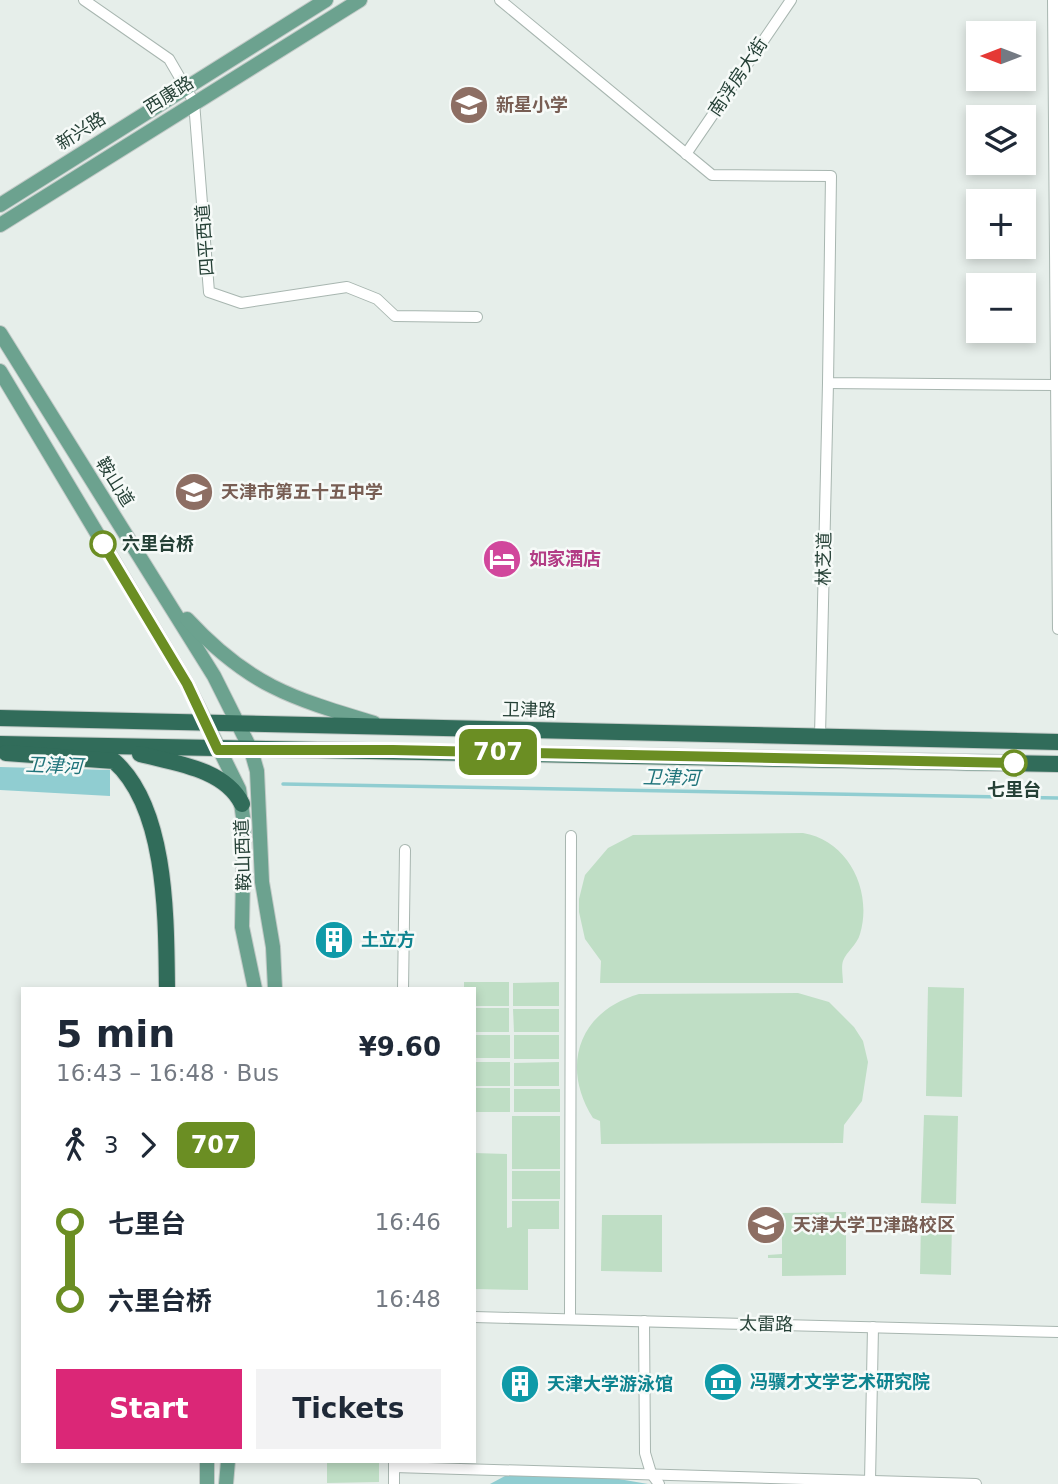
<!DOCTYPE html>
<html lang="en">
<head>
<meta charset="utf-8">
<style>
	:root { --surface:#fff; --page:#f2f2f3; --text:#1f2937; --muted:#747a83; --accent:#db2777 }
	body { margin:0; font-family:"DejaVu Sans","Noto Sans SC",sans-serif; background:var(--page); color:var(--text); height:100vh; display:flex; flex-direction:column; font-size:26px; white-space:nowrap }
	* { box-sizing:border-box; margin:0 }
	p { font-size:23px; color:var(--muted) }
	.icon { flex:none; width:38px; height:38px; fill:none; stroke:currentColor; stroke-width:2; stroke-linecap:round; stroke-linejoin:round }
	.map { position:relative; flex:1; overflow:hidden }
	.details { position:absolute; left:21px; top:987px; width:455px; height:476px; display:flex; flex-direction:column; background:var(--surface); border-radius:0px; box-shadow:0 4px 10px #0003 }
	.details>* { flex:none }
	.badge { padding:0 14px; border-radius:10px; font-size:24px; line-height:46px }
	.needle { width:46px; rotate:270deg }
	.buttons { position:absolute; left:966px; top:21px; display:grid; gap:14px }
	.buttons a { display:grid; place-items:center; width:70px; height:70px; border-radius:0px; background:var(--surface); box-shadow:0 4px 10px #0003; font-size:35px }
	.map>.badge { position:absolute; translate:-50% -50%; box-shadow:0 0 0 4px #fff }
	.legs { display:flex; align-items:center; gap:10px; height:77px; padding:0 35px; font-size:23px }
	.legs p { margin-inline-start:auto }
	.headline { display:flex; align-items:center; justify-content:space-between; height:119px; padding:0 35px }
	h1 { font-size:38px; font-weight:700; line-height:52px }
	.cta { display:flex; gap:14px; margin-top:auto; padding:14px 35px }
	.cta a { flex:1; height:80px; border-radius:0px; background:var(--accent); color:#fff; font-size:28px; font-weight:700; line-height:80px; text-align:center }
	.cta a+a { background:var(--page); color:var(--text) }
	ul { padding:0 35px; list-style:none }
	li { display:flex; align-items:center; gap:24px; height:77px; font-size:26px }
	li i { display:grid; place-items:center; width:10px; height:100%; margin:0 9px; background:currentColor }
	li i::after { content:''; width:18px; height:18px; margin:-9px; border:5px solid; border-radius:50%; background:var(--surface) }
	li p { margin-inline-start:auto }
	li:first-child i { background:linear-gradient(#0000 50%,currentColor 0) }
	li:last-child i { background:linear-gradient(currentColor 50%,#0000 0) }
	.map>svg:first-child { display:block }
	.green { fill:#bfdec5 }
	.water { fill:#90cdd1 }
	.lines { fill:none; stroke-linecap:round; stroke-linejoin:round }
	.stream { stroke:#90cdd1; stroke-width:3.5 }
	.minor-casing { stroke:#a8b6b0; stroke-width:12 }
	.major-casing { stroke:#c2cac7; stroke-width:16 }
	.highway-casing { stroke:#c2cac7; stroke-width:18 }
	.minor { stroke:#fff; stroke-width:10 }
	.major { stroke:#6ca28f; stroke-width:14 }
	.highway { stroke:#316c5a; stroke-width:16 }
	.line-1-casing { stroke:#fff; stroke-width:16 }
	.line-1 { stroke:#6b8e23; stroke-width:10 }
	.stop-1-dot { fill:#fff; stroke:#6b8e23; stroke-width:3.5 }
	.labels { text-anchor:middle; stroke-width:5; stroke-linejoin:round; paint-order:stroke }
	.street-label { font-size:18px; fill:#254036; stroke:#f6faf8 }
	.education-label { font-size:18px; font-weight:bold; fill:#785e54; stroke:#f6faf8; text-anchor:start }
	.stop-label { font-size:18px; font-weight:bold; fill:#254036; stroke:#f6faf8; text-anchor:start }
	.hotel-label { font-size:18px; font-weight:bold; fill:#b23c85; stroke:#f6faf8; text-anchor:start }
	.culture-label { font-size:18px; font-weight:bold; fill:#0d838f; stroke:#f6faf8; text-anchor:start }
	.water-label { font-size:19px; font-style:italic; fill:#20747b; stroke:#f6faf8 }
</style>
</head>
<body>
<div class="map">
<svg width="1058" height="1484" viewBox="0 0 1058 1484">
	<rect width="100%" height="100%" fill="#e6eeea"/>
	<g class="green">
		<path d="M803,833C848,840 873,891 860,934C857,945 846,952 843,961C841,967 843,977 843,983H600L601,961L585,939L579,912V899L585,875L608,848L633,835Z"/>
		<polygon points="464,982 509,982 509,1006 474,1006 474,989 464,989"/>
		<polygon points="559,982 559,1006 513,1006 513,983"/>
		<polygon points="928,987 964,988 962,1097 926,1096"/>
		<path d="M639,994L798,993L829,1002L854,1027L863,1041L868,1062L862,1101L844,1125L843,1143L601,1144L600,1121L593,1118C560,1066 579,1011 639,994Z"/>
		<rect x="474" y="1008" width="35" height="24"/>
		<polygon points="513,1009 559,1009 559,1032 514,1032"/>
		<rect x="474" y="1035" width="36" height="23"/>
		<rect x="514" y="1035" width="45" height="24"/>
		<rect x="474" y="1062" width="36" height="24"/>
		<polygon points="559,1062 559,1086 514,1086 514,1063"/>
		<rect x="474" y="1088" width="36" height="24"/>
		<rect x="514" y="1089" width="46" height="23"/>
		<polygon points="924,1115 958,1116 956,1204 921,1203"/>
		<rect x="512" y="1116" width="48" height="53"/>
		<polygon points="474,1153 507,1154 507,1228 512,1227 512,1201 559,1201 559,1229 528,1229 528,1290 474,1289"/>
		<rect x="512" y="1171" width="48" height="28"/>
		<polygon points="846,1212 846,1275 782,1276 782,1258 768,1258 768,1255 782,1254 782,1213"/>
		<polygon points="602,1215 662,1215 662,1272 601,1271"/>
		<polygon points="921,1222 952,1222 951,1275 920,1274"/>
		<polygon points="327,1461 379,1461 379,1482 327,1483"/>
	</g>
	<g class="water">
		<polygon points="0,767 110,770 110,796 0,790"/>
		<polygon points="505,1476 601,1476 648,1484 490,1484"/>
	</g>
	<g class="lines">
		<polyline class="stream" points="283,784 1058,798"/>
		<g class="minor-casing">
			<g id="minor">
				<polyline points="84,0 169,59 194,102 209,292 241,303 347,287 377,299 395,316 477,317"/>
				<polyline points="500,0 712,175 831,176 828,383 1056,385"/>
				<polyline points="1053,0 1058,629"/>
				<polyline points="686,154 791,0"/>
				<polyline points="820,736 828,383"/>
				<polyline points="403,989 405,850"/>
				<polyline points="474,1317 1058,1332"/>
				<polyline points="570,1319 571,836"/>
				<polyline points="644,1321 645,1453 651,1473 659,1484"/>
				<polyline points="394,1467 976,1484"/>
				<polyline points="870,1481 873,1327"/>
				<polyline points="394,1484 394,1462"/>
			</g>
		</g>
		<g class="major-casing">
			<g id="major">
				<polyline points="0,205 326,0"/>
				<polyline points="0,225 360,0"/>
				<polyline points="0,333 214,676 251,750 257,771 262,882 273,947 275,989"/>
				<polyline points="0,371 187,684 239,789 244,824 242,927 255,989"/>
				<path d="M187,619C248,685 291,698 374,723"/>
				<polyline points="207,1484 207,1461"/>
				<polyline points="226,1484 228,1461"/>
			</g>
		</g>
		<g class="highway-casing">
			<g id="highway">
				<polyline points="0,718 1058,742"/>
				<polyline points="0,744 1058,764"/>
				<path d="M6,753L114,761C168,809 166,921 167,989"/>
				<path d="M140,754C175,763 225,769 242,804"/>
			</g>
		</g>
		<use href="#minor" class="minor"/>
		<use href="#major" class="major"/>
		<use href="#highway" class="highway"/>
	</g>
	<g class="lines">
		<g class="line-1-casing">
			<polyline id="line-1" points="103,544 187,684 218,750 393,750 1014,763"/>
		</g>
		<use href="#line-1" class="line-1"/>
	</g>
	<defs>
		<g id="school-disc" transform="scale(2.0125)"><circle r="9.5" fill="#8d6e63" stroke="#f6faf8"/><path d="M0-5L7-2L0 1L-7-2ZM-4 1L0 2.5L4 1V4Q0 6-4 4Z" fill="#fff"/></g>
		<g id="hotel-disc" transform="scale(2.0125)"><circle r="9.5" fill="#d1479c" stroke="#f6faf8"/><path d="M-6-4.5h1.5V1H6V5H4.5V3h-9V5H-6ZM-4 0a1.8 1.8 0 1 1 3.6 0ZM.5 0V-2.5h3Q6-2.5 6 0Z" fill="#fff"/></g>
		<g id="building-disc" transform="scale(2.0125)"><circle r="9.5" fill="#0f9aa8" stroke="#f6faf8"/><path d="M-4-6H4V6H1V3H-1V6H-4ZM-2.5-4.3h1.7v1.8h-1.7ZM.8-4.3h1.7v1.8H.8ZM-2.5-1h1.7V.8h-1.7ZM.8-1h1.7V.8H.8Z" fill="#fff"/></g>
		<g id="university-disc" transform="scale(2.0125)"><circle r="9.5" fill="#8d6e63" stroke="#f6faf8"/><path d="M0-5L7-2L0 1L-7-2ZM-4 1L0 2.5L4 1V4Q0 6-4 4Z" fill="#fff"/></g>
		<g id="museum-disc" transform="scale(2.0125)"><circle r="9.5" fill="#0f9aa8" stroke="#f6faf8"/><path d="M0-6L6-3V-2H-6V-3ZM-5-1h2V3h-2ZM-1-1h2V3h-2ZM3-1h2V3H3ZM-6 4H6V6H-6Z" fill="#fff"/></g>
	</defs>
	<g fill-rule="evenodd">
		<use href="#school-disc" x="469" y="105"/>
		<use href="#school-disc" x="194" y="492"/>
		<use href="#hotel-disc" x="502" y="559"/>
		<use href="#building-disc" x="334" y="940"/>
		<use href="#university-disc" x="766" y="1225"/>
		<use href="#museum-disc" x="723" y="1382"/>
		<use href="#building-disc" x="520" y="1384"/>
	</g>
	<g class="stop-1-dot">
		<circle cx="103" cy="544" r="12"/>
		<circle cx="1014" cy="763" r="12"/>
	</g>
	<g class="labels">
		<g class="street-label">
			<text transform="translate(738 77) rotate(-56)" y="6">南浮房大街</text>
			<text transform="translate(169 95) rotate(-32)" y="6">西康路</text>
			<text transform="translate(81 131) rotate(-32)" y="6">新兴路</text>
			<text transform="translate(205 240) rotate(-94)" y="6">四平西道</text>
			<text transform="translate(115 482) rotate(58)" y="6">鞍山道</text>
			<text transform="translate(824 559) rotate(-89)" y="6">林芝道</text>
			<text transform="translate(529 710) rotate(1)" y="6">卫津路</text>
			<text transform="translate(243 855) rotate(-92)" y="6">鞍山西道</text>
			<text transform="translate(766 1324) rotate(1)" y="6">太雷路</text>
		</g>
		<g class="education-label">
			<text x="496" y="111">新星小学</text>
			<text x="221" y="498">天津市第五十五中学</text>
			<text x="793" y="1231">天津大学卫津路校区</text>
		</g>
		<g class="stop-label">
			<text x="122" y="550">六里台桥</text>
			<text x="1014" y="796" text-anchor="middle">七里台</text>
		</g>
		<g class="hotel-label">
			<text x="529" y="565">如家酒店</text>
		</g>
		<g class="culture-label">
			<text x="361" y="946">土立方</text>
			<text x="750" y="1388">冯骥才文学艺术研究院</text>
			<text x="547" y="1390">天津大学游泳馆</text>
		</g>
		<g class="water-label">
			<text transform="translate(54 765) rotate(2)" y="7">卫津河</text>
			<text transform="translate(671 777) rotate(1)" y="7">卫津河</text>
		</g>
	</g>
</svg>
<div class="buttons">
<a><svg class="needle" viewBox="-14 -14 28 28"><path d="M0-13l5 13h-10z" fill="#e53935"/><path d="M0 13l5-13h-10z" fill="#747a83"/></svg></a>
<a><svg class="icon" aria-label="layers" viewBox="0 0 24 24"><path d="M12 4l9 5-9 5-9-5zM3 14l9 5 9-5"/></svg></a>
<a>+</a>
<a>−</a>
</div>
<b class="badge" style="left:498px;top:752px;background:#6b8e23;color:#fff">707</b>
<section class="details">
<div class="headline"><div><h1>5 min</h1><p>16:43 – 16:48 · Bus</p></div><b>¥9.60</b></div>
<div class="legs"><svg class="icon" aria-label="walk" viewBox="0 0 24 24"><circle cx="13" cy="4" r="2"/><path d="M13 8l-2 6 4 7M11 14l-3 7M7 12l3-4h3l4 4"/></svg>3<svg class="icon" aria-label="forward" viewBox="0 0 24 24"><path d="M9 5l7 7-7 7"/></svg><b class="badge" style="background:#6b8e23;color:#fff">707</b></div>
<ul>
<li><i style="color:#6b8e23"></i><b>七里台</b><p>16:46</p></li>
<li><i style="color:#6b8e23"></i><b>六里台桥</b><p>16:48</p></li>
</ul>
<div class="cta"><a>Start</a><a>Tickets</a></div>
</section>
</div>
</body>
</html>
